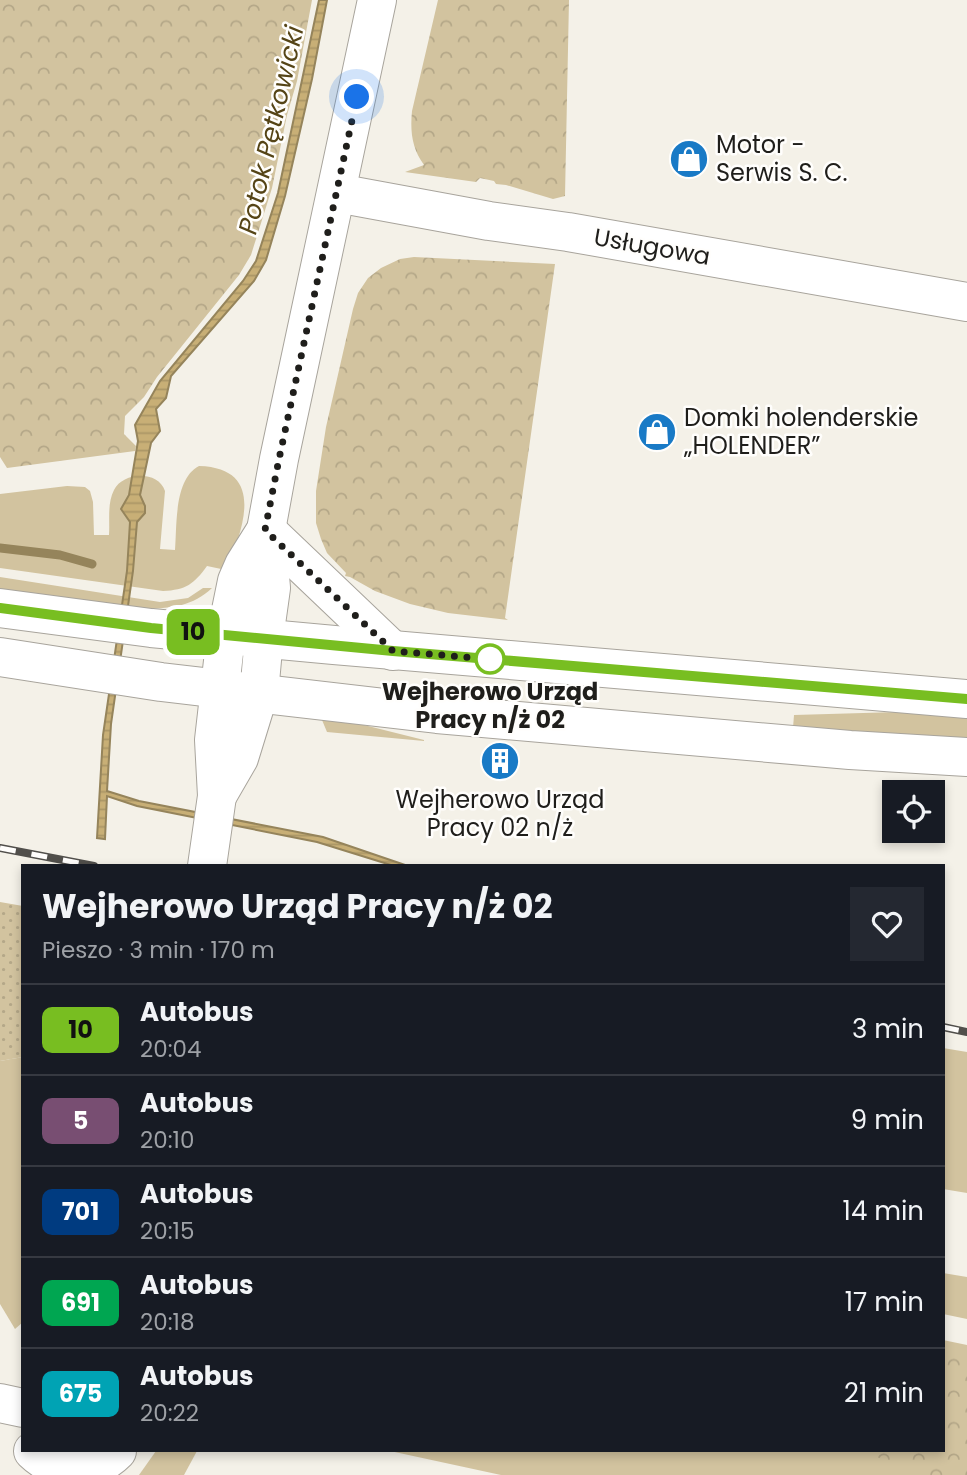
<!DOCTYPE html>
<html lang="pl">
<head>
<meta charset="utf-8">
<style>
	:root { --surface:#171b24; --page:#242831; --text:#f1f3f6; --muted:#9ea1a6; --line:#363941 }
	body { margin:0; font-family:Poppins,sans-serif; background:var(--page); color:var(--text); height:100vh; display:flex; flex-direction:column; font-size:26px; white-space:nowrap }
	* { box-sizing:border-box; margin:0 }
	p { font-size:23px; color:var(--muted) }
	.icon { flex:none; width:38px; height:38px; fill:none; stroke:currentColor; stroke-width:2; stroke-linecap:round; stroke-linejoin:round }
	.map { position:relative; flex:1; overflow:hidden }
	.panel { position:absolute; left:21px; top:864px; width:924px; height:588px; display:flex; flex-direction:column; background:var(--surface); border-radius:0px; box-shadow:0 4px 10px #0003 }
	.panel>* { flex:none }
	.badge { padding:0 14px; border-radius:10px; font-size:24px; line-height:46px }
	.controls { position:absolute; left:882px; top:780px; display:grid; gap:14px }
	.controls a { display:grid; place-items:center; width:63px; height:63px; border-radius:0px; background:var(--surface); box-shadow:0 4px 10px #0003; font-size:35px }
	.you { position:absolute; width:35px; height:35px; margin:-18px; border:5px solid #fff; border-radius:50%; background:#1a73e8; box-shadow:0 0 0 10px #1a73e833 }
	.map>.badge { position:absolute; translate:-50% -50%; box-shadow:0 0 0 4px #fff }
	.round { display:grid; place-items:center; flex:none; width:74px; height:74px; border-radius:0px; background:var(--page) }
	.head { display:flex; align-items:center; justify-content:space-between; height:119px; padding:0 21px }
	h1 { font-size:33px; font-weight:700; line-height:52px }
	ul { padding:0; list-style:none }
	li { display:flex; align-items:center; gap:21px; height:91px; padding:0 21px; border-top:2px solid var(--line) }
	li div { flex:1 }
	li b { display:block; font-size:26px }
	li em { font-style:normal }
	li .badge { min-width:77px; font-weight:700; text-align:center }
	.map>svg:first-child { display:block }
	.green { fill:#d2c39f }
	.forest { fill:url(#forest-crowns) }
	.garden { fill:url(#garden-dots) }
	.water { fill:url(#water-rules); stroke:#95845b; stroke-width:2 }
	.lines { fill:none; stroke-linecap:round; stroke-linejoin:round }
	.stream { stroke:#95845b; stroke-width:9 }
	.minor-casing { stroke:#a8a49c; stroke-width:40 }
	.major-casing { stroke:#a8a49c; stroke-width:40 }
	.minor { stroke:#fff; stroke-width:38 }
	.major { stroke:#fff; stroke-width:38 }
	.rail-casing { stroke:#514f4b; stroke-width:8 }
	.rail { stroke:#fffefc; stroke-width:5; stroke-dasharray:16; stroke-linecap:butt }
	.line-casing { stroke:#fff; stroke-width:16 }
	.line { stroke:#78be21; stroke-width:10 }
	.walk { stroke:#1f1e1b; stroke-width:7; stroke-dasharray:0 12.6 }
	.stop-dot { fill:#fff; stroke:#78be21; stroke-width:3.5 }
	.labels { text-anchor:middle; stroke-width:5; stroke-linejoin:round; paint-order:stroke }
	.poi-label { font-size:24px; fill:#1f1e1b; stroke:#fffefc; text-anchor:start }
	.street-label { font-size:24px; fill:#1f1e1b; stroke:#fffefc }
	.stop-label { font-size:24px; font-weight:bold; fill:#1f1e1b; stroke:#fffefc }
	.water-label { font-size:26px; font-style:italic; fill:#554416; stroke:#fffefc }
</style>
</head>
<body>
<div class="map">
<svg width="967" height="1475" viewBox="0 0 967 1475">
	<defs>
		<pattern id="forest-crowns" width="20" height="18" patternUnits="userSpaceOnUse" patternTransform="scale(1.75)"><rect width="20" height="18" fill="#d2c39f"/><path d="M2 6a3 3 0 1 1 6 0M12 15a3 3 0 1 1 6 0" fill="none" stroke="#b4a788"/></pattern>
		<pattern id="garden-dots" width="8" height="8" patternUnits="userSpaceOnUse" patternTransform="scale(1.75)"><rect width="8" height="8" fill="#d2c39f"/><path d="M2 2h.1M6 6h.1" fill="none" stroke="#b4a788" stroke-width="1.8" stroke-linecap="round"/></pattern>
		<pattern id="water-rules" width="6" height="5" patternUnits="userSpaceOnUse" patternTransform="scale(1.75)"><rect width="6" height="5" fill="#c8af76"/><path d="M0 2.5h6" fill="none" stroke="#ab9666"/></pattern>
	</defs>
	<rect width="100%" height="100%" fill="#f4f1e8"/>
	<g class="green">
		<path d="M199,466C267,468 243,530 226,570L207,566C194,584 186,590 163,591L0,568V494L67,486L85,487L90,491L93,502L94,535H109C110,520 107,504 114,490C123,472 158,470 165,491L160,549L175,550C177,525 174,479 199,466Z"/>
		<path d="M0,577L160,602L188,598L203,588H212C193,606 172,608 147,609L0,590Z"/>
		<polygon points="898,712 967,716 967,740 793,728 794,715"/>
		<polygon points="322,720 352,722 424,740 424,741 327,732"/>
		<polygon points="943,1048 967,1052 967,1193 943,1189"/>
		<polygon points="23,1057 23,1322 15,1329 0,1304 0,1061"/>
		<polygon points="943,1273 967,1277 967,1319 943,1314"/>
		<polygon points="943,1340 967,1345 967,1475 501,1475 390,1451 943,1451"/>
		<polygon points="156,1451 197,1451 184,1475 139,1475"/>
	</g>
	<g class="forest">
		<polygon points="0,0 312,0 297,81 287,115 272,188 251,255 239,275 157,377 144,397 125,416 124,434 136,446 135,451 7,468 0,457"/>
		<path d="M438,0H569L565,196L553,199L506,185L496,184L494,181L480,178L476,182L405,172L424,165C412,148 410,132 412,111Z"/>
		<polygon points="414,257 555,264 505,618 508,620 448,613 410,604 375,591 350,577 345,576 346,573 327,553 321,539 316,523 316,491 326,427 353,309 358,293 368,278 381,268 400,259"/>
		<polygon points="943,1353 967,1358 967,1475 929,1475 859,1451 943,1451"/>
	</g>
	<polygon class="garden" points="0,902 23,906 23,1057 0,1061"/>
	<polygon class="water" points="319,0 327,0 312,79 285,196 266,260 254,281 171,376 166,398 156,409 160,431 151,443 140,495 145,506 145,513 137,522 133,571 111,724 107,791 139,801 323,837 408,866 394,866 317,842 137,806 107,796 105,839 97,838 103,735 127,571 130,522 121,509 129,495 138,441 135,425 160,381 243,281 256,261 278,193"/>
	<g class="lines">
		<polyline class="stream" points="0,548 60,555 92,564"/>
		<g class="minor-casing">
			<g id="minor">
				<polyline points="337,193 489,221 568,232 967,302"/>
				<polyline points="0,1403 23,1408"/>
			</g>
		</g>
		<g class="major-casing">
			<g id="major">
				<polyline points="266,530 393,651"/>
				<polyline points="0,608 151,628 334,645 967,699"/>
				<polyline points="0,657 161,682 437,714 850,750 967,757"/>
				<polyline points="217,796 239,758 259,693 264,638 271,588 266,530 279,459 377,0"/>
				<polyline points="207,866 217,796 214,740 226,635 237,581 244,565 266,530"/>
				<path d="M33,1451C58,1475 93,1475 117,1451"/>
			</g>
		</g>
		<use href="#minor" class="minor"/>
		<use href="#major" class="major"/>
		<g class="rail-casing">
			<g id="rail">
				<polyline points="0,848 94,866"/>
				<polyline points="943,1027 967,1032"/>
			</g>
		</g>
		<use href="#rail" class="rail"/>
	</g>
	<g class="lines">
		<g class="line-casing">
			<polyline id="line" points="0,608 151,628 393,651 967,699"/>
		</g>
		<use href="#line" class="line"/>
		<polyline class="walk" points="357,97 279,459 265,530 393,651 500,660 490,659"/>
	</g>
	<defs>
		<g id="shop-disc" transform="scale(2.0125)"><circle r="9.5" fill="#197ac6" stroke="#fffefc"/><path d="M-5-2.5h2.3a2.7 3.5 0 0 1 5.4 0H5L5.5 6h-11ZM-1.5-2.5h3a1.5 2.3 0 0 0-3 0Z" fill="#fff"/></g>
		<g id="building-disc" transform="scale(2.0125)"><circle r="9.5" fill="#197ac6" stroke="#fffefc"/><path d="M-4-6H4V6H1V3H-1V6H-4ZM-2.5-4.3h1.7v1.8h-1.7ZM.8-4.3h1.7v1.8H.8ZM-2.5-1h1.7V.8h-1.7ZM.8-1h1.7V.8H.8Z" fill="#fff"/></g>
	</defs>
	<g fill-rule="evenodd">
		<use href="#shop-disc" x="689" y="159"/>
		<use href="#shop-disc" x="657" y="432"/>
		<use href="#building-disc" x="500" y="761"/>
	</g>
	<circle class="stop-dot" cx="490" cy="659" r="14"/>
	<g class="labels">
		<g class="poi-label">
			<text x="716" y="153">Motor -<tspan x="716" dy="28">Serwis S. C.</tspan></text>
			<text x="684" y="426">Domki holenderskie<tspan x="684" dy="28">„HOLENDER”</tspan></text>
			<text x="500" y="808" text-anchor="middle">Wejherowo Urząd<tspan x="500" dy="28">Pracy 02 n/ż</tspan></text>
		</g>
		<g class="street-label">
			<text transform="translate(652 247) rotate(10)" y="8">Usługowa</text>
		</g>
		<g class="stop-label">
			<text x="490" y="700">Wejherowo Urząd<tspan x="490" dy="28">Pracy n/ż 02</tspan></text>
		</g>
		<g class="water-label">
			<text transform="translate(271 130) rotate(-77)" y="9">Potok Pętkowicki</text>
		</g>
	</g>
</svg>
<div class="controls">
<a><svg class="icon" aria-label="locate" viewBox="0 0 24 24"><circle cx="12" cy="12" r="6"/><path d="M12 2v4M12 18v4M2 12h4M18 12h4"/></svg></a>
</div>
<div class="you" style="left:357px;top:97px"></div>
<b class="badge" style="left:193px;top:632px;background:#78be21;color:#111">10</b>
<section class="panel">
<div class="head"><div><h1>Wejherowo Urząd Pracy n/ż 02</h1><p>Pieszo · 3 min · 170 m</p></div><a class="round"><svg class="icon" aria-label="heart" viewBox="0 0 24 24"><path d="M12 20l-8-8c-3-5 5-10 8-4 3-6 11-1 8 4z"/></svg></a></div>
<ul>
<li><span class="badge" style="background:#78be21;color:#111">10</span><div><b>Autobus</b><p>20:04</p></div><em>3 min</em></li>
<li><span class="badge" style="background:#784e72;color:#fff">5</span><div><b>Autobus</b><p>20:10</p></div><em>9 min</em></li>
<li><span class="badge" style="background:#003b80;color:#fff">701</span><div><b>Autobus</b><p>20:15</p></div><em>14 min</em></li>
<li><span class="badge" style="background:#00a651;color:#fff">691</span><div><b>Autobus</b><p>20:18</p></div><em>17 min</em></li>
<li><span class="badge" style="background:#00a3b4;color:#fff">675</span><div><b>Autobus</b><p>20:22</p></div><em>21 min</em></li>
</ul>
</section>
</div>
</body>
</html>
